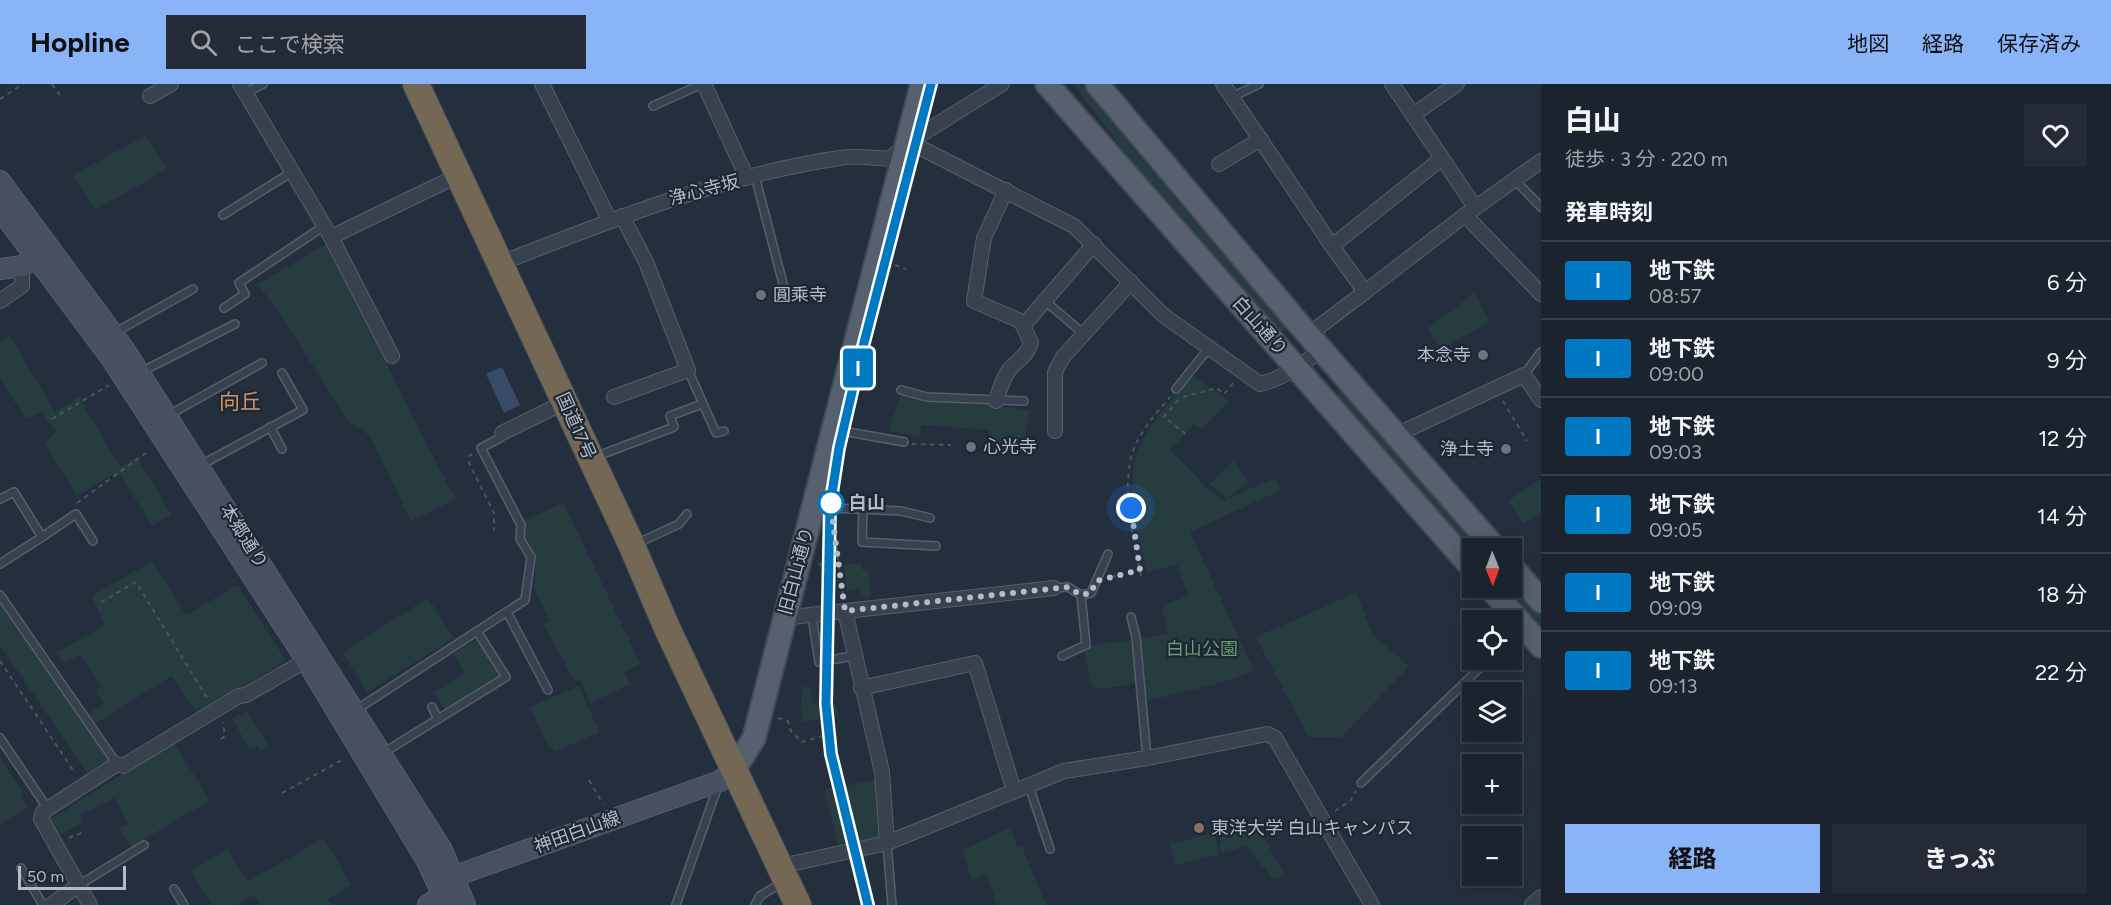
<!DOCTYPE html>
<html lang="ja">
<head>
<meta charset="utf-8">
<style>
	:root { --surface:#1b232e; --page:#242b36; --text:#f1f3f6; --muted:#a0a4aa; --line:#39404a; --accent:#8ab4f8 }
	body { margin:0; font-family:Figtree,"Noto Sans JP",sans-serif; background:var(--page); color:var(--text); height:100vh; display:flex; flex-direction:column; font-size:22px; white-space:nowrap }
	* { box-sizing:border-box; margin:0 }
	p { font-size:20px; color:var(--muted) }
	.icon { flex:none; width:33px; height:33px; fill:none; stroke:currentColor; stroke-width:2; stroke-linecap:round; stroke-linejoin:round }
	.map { position:relative; flex:1; overflow:hidden }
	.details { display:flex; flex-direction:column; background:var(--surface); width:570px }
	.details>* { flex:none }
	.badge { padding:0 12px; border-radius:4px; font-size:21px; line-height:39px }
	.needle { width:39px; rotate:179deg }
	.fabs { position:absolute; left:1462px; top:454px; display:grid; gap:12px }
	.fabs a { display:grid; place-items:center; width:60px; height:60px; border-radius:0px; background:var(--surface); box-shadow:0 3px 15px #0003,0 0 0 2px var(--line); font-size:30px }
	.scale { position:absolute; left:18px; bottom:15px; width:108px; box-sizing:border-box; padding-left:6px; border:3px solid #b4bcc9; border-top:0; font-size:16px; line-height:21px; white-space:nowrap; color:#b4bcc9; -webkit-text-stroke:4px #1d2633; paint-order:stroke }
	.you { position:absolute; width:30px; height:30px; margin:-15px; border:4px solid #fff; border-radius:50%; background:#1a73e8; box-shadow:0 0 0 9px #1a73e833 }
	.map>.badge { position:absolute; translate:-50% -50%; box-shadow:0 0 0 3px #fff }
	h2 { padding:0 24px; font-size:22px; line-height:54px }
	.round { display:grid; place-items:center; flex:none; width:63px; height:63px; border-radius:0px; background:var(--page) }
	.overview { display:flex; align-items:center; justify-content:space-between; height:102px; padding:0 24px }
	h1 { font-size:28px; font-weight:800; line-height:45px }
	.action { display:flex; gap:12px; margin-top:auto; padding:12px 24px }
	.action a { flex:1; height:69px; border-radius:0px; background:var(--accent); color:#111; font-size:24px; font-weight:800; line-height:69px; text-align:center }
	.action a+a { background:var(--page); color:var(--text) }
	ul { padding:0; list-style:none }
	li { display:flex; align-items:center; gap:18px; height:78px; padding:0 24px; border-top:2px solid var(--line) }
	li div { flex:1 }
	li b { display:block; font-size:22px }
	li em { font-style:normal }
	li .badge { min-width:66px; font-weight:700; text-align:center }
	header { display:flex; align-items:center; gap:36px; box-sizing:border-box; height:84px; padding:0 30px; background:var(--accent); color:#111 }
	header strong { font-size:28px }
	nav { display:flex; gap:33px; margin-inline-start:auto; font-size:21px }
	.search { width:420px; height:54px; background:var(--page); display:flex; align-items:center; gap:15px; box-sizing:border-box; padding:0 21px; border-radius:0px; color:var(--muted); font-size:22px }
	main { display:flex; flex:1; min-height:0 }
	.map>svg:first-child { display:block }
	.green { fill:#263c3f }
	.water { fill:#394c67 }
	.lines { fill:none; stroke-linecap:round; stroke-linejoin:round }
	.lane-casing { stroke:#565f6c; stroke-width:10 }
	.street-casing { stroke:#565f6c; stroke-width:16 }
	.secondary-casing { stroke:#565f6c; stroke-width:22 }
	.primary-casing { stroke:#414a57; stroke-width:26 }
	.highway-casing { stroke:#434c59; stroke-width:28 }
	.path { stroke:#44595c; stroke-width:2; stroke-dasharray:4.5 4.5; stroke-linecap:butt }
	.lane { stroke:#38414e; stroke-width:7 }
	.street { stroke:#38414e; stroke-width:14 }
	.secondary { stroke:#465061; stroke-width:20 }
	.primary { stroke:#56606e; stroke-width:22 }
	.highway { stroke:#746855; stroke-width:26 }
	.line-casing { stroke:#fff; stroke-width:14 }
	.line { stroke:#0079c2; stroke-width:9 }
	.walk { stroke:#b4bcc9; stroke-width:6; stroke-dasharray:0 10.8 }
	.worship-dot { fill:#6b7280; stroke:#1d2633; stroke-width:2 }
	.stop-dot { fill:#fff; stroke:#0079c2; stroke-width:3 }
	.education-dot { fill:#8d6e63; stroke:#1d2633; stroke-width:2 }
	.labels { text-anchor:middle; stroke-width:4.5; stroke-linejoin:round; paint-order:stroke }
	.street-label { font-size:18px; fill:#b4bcc9; stroke:#1d2633 }
	.poi-label { font-size:18px; fill:#b4bcc9; stroke:#1d2633; text-anchor:start }
	.stop-label { font-size:18px; font-weight:bold; fill:#b4bcc9; stroke:#1d2633; text-anchor:start }
	.park-label { font-size:18px; fill:#6b9a76; stroke:#1d2633 }
	.quarter-label { font-size:21px; fill:#d59563; stroke:#1d2633 }
</style>
</head>
<body>
<header>
<strong>Hopline</strong>
<div class="search"><svg class="icon" aria-label="search" viewBox="0 0 24 24"><circle cx="10" cy="10" r="6"/><path d="M15 15l6 6"/></svg>ここで検索</div>
<nav><a>地図</a><a>経路</a><a>保存済み</a></nav>
</header>
<main>
<div class="map">
<svg width="1541" height="821" viewBox="0 0 1541 821">
	<rect width="100%" height="100%" fill="#242f3e"/>
	<g class="green">
		<polygon points="1073,0 1080,0 1184,125 1287,242 1280,249 1143,92"/>
		<polygon points="145,52 167,85 95,126 73,91"/>
		<polygon points="326,160 455,415 411,437 369,351 349,338 283,235 258,200"/>
		<polygon points="1475,209 1490,238 1441,265 1427,245"/>
		<polygon points="10,252 55,328 79,313 120,383 137,373 172,431 152,441 120,391 114,394 112,391 77,412 45,360 56,348 42,329 26,335 0,295 0,258"/>
		<path d="M1192,292L1230,317L1202,345L1194,340L1170,366L1206,403L1223,417L1227,415L1210,400L1235,376L1248,399L1227,415L1275,394L1281,406L1190,448L1254,587L1221,599L1142,618L1140,598L1104,605L1092,603L1084,567L1089,562L1168,550L1162,522L1188,512L1177,481L1147,488C1138,447 1121,392 1144,353C1156,331 1177,311 1192,292Z"/>
		<polygon points="1342,305 1483,465 1473,465 1473,471 1336,312"/>
		<polygon points="901,308 925,317 962,317 1029,326 1025,358 989,360 989,346 921,341 920,352 889,347"/>
		<polygon points="1541,395 1541,428 1524,440 1508,417"/>
		<polygon points="563,419 641,580 624,588 630,600 590,619 580,596 575,598 544,541 550,537 534,505 536,475 524,453 523,437"/>
		<polygon points="152,477 186,531 238,501 286,577 197,629 172,592 95,640 87,631 104,620 96,606 101,602 80,571 63,579 56,569 105,541 92,512"/>
		<polygon points="861,479 862,486 868,485 871,512 860,513 859,506 847,508 844,481"/>
		<polygon points="1512,497 1541,530 1541,549 1502,504 1512,504"/>
		<polygon points="1356,509 1373,551 1409,582 1342,653 1308,653 1256,553"/>
		<polygon points="428,514 454,554 367,608 342,568"/>
		<polygon points="0,519 109,676 87,689 0,561"/>
		<polygon points="478,555 501,593 445,627 434,608 464,589 453,570"/>
		<polygon points="579,602 599,648 555,668 545,656 530,623"/>
		<polygon points="803,603 811,603 813,621 836,620 838,632 802,638 801,616"/>
		<polygon points="247,627 268,662 260,667 257,662 250,665 232,635"/>
		<polygon points="173,658 210,716 131,763 120,744 128,740 115,714 80,731 83,739 58,752 48,737"/>
		<polygon points="0,673 22,708 20,711 28,723 0,740"/>
		<polygon points="875,696 881,753 838,761 824,706"/>
		<polygon points="1257,741 1284,790 1274,796 1246,762 1222,769 1219,760 1222,757 1217,750"/>
		<polygon points="1010,744 1017,763 1022,763 1046,821 997,821 986,790 972,795 962,766"/>
		<polygon points="1214,749 1219,770 1175,781 1170,760"/>
		<polygon points="324,754 351,801 328,815 332,821 261,821 254,811 235,821 212,821 191,787 227,765 247,798"/>
	</g>
	<polygon class="water" points="502,283 520,321 504,329 486,290"/>
	<g class="lines">
		<g class="lane-casing">
			<g id="lane">
				<polyline points="245,9 263,0"/>
				<polyline points="1232,13 1259,0"/>
				<polyline points="653,22 702,0"/>
				<polyline points="755,92 787,215"/>
				<polyline points="1514,95 1541,123"/>
				<polyline points="223,131 292,88"/>
				<polyline points="1045,217 1085,251"/>
				<polyline points="224,224 245,210 239,199 324,142"/>
				<polyline points="114,249 193,205"/>
				<polyline points="688,286 716,349 724,347"/>
				<polyline points="141,288 235,240"/>
				<polyline points="1524,291 1541,268"/>
				<polyline points="1176,305 1208,265"/>
				<polyline points="901,306 927,313 1024,317"/>
				<polyline points="167,332 262,279"/>
				<polyline points="270,343 282,365"/>
				<polyline points="837,346 904,358"/>
				<polyline points="595,373 674,343 670,332 702,320"/>
				<polyline points="199,382 303,326 282,289"/>
				<polyline points="0,415 14,408 42,453 0,480"/>
				<polyline points="818,417 831,424 901,427 930,434"/>
				<polyline points="863,426 862,458 936,462"/>
				<polyline points="42,453 76,430 93,457"/>
				<polyline points="636,460 679,440 687,430"/>
				<polyline points="1054,504 1068,503 1081,511 1091,509 1108,470"/>
				<polyline points="0,511 117,680"/>
				<polyline points="507,528 548,606"/>
				<polyline points="812,532 819,578 853,572"/>
				<polyline points="1131,533 1136,553 1147,674"/>
				<polyline points="1512,553 1522,544"/>
				<polyline points="1062,572 1086,561 1081,511"/>
				<polyline points="432,623 438,635"/>
				<polyline points="356,626 525,516 531,473 520,455 521,441 481,364 500,354 502,349"/>
				<polyline points="0,654 48,725"/>
				<polyline points="383,669 506,593 477,547"/>
				<polyline points="1361,699 1488,576"/>
				<polyline points="1029,702 1050,765"/>
				<polyline points="887,759 892,821"/>
				<polyline points="21,784 43,821"/>
				<polyline points="79,801 144,761"/>
				<polyline points="174,805 184,821"/>
				<polyline points="676,821 718,702"/>
				<polyline points="755,821 760,812 783,798"/>
			</g>
		</g>
		<g class="street-casing">
			<g id="street">
				<polyline points="240,0 331,153 459,91"/>
				<polyline points="542,0 610,137"/>
				<polyline points="704,0 747,94"/>
				<polyline points="1223,0 1332,162"/>
				<polyline points="1392,0 1413,31"/>
				<polyline points="1457,0 1413,31 1475,123"/>
				<polyline points="150,12 171,0"/>
				<path d="M909,58L1074,142L1163,231L1260,300C1284,294 1302,281 1321,266"/>
				<polyline points="1441,75 1332,162 1365,208 1465,131 1541,77"/>
				<polyline points="1219,80 1261,55"/>
				<polyline points="1006,106 984,154 974,217 1025,239"/>
				<polyline points="1465,131 1541,210"/>
				<polyline points="331,153 392,272"/>
				<path d="M501,179C611,136 723,91 840,74C856,71 874,74 890,75L909,58L1002,0"/>
				<polyline points="0,217 22,202 22,182"/>
				<polyline points="1308,251 1365,208"/>
				<polyline points="614,313 688,286 646,178 622,132"/>
				<path d="M996,317C999,307 1003,293 1010,285C1019,274 1027,273 1031,258L1023,242L1094,160"/>
				<polyline points="1055,347 1055,288 1063,273 1131,198"/>
				<polyline points="502,349 565,318"/>
				<polyline points="1396,351 1524,291 1541,316"/>
				<polyline points="845,527 882,688 887,759"/>
				<polyline points="783,534 1054,504"/>
				<polyline points="861,604 975,579 1014,707"/>
				<polyline points="781,782 887,759 1064,687 1147,674 1267,650 1275,654 1372,821"/>
				<polyline points="51,821 79,801"/>
				<polyline points="90,821 41,735 43,728 117,680 123,682 239,612 246,611 312,573"/>
				<polyline points="1532,821 1541,813"/>
			</g>
		</g>
		<g class="secondary-casing">
			<g id="secondary">
				<polyline points="0,97 124,265 442,766 465,821"/>
				<polyline points="0,125 111,274 300,566 427,777 447,821"/>
				<polyline points="0,185 22,182 46,168"/>
				<polyline points="428,821 443,811 455,792 720,697 734,686"/>
			</g>
		</g>
		<g class="primary-casing">
			<g id="primary">
				<polyline points="1047,0 1473,485"/>
				<polyline points="1097,0 1298,239 1496,465"/>
				<polyline points="1512,483 1541,517"/>
				<polyline points="1490,504 1541,562"/>
				<polyline points="734,686 754,654 922,0"/>
			</g>
		</g>
		<g class="highway-casing">
			<polyline id="highway" points="416,0 632,462 667,544 798,821"/>
		</g>
		<g class="path">
			<polyline points="52,0 62,14"/>
			<polyline points="0,15 23,0"/>
			<polyline points="895,181 906,185"/>
			<polyline points="1183,313 1217,304 1224,310 1234,298"/>
			<polyline points="1178,316 1164,333 1187,351"/>
			<polyline points="1503,317 1527,357"/>
			<polyline points="52,335 109,301"/>
			<polyline points="912,360 951,361"/>
			<polyline points="472,370 469,372 469,379 494,429 494,447"/>
			<polyline points="77,419 150,366"/>
			<polyline points="833,436 843,513"/>
			<polyline points="819,480 831,483"/>
			<polyline points="829,489 836,465"/>
			<path d="M1141,492C1133,455 1121,404 1133,367C1141,346 1156,330 1170,313"/>
			<polyline points="1111,493 1140,486"/>
			<polyline points="101,518 136,498 207,614"/>
			<polyline points="0,577 75,689"/>
			<polyline points="778,634 788,637 791,647 802,658 822,652"/>
			<polyline points="221,655 225,652 223,638"/>
			<polyline points="589,696 603,720"/>
			<polyline points="282,709 344,675"/>
			<polyline points="1335,727 1350,717 1356,707"/>
			<polyline points="69,754 86,747"/>
		</g>
		<use href="#lane" class="lane"/>
		<use href="#street" class="street"/>
		<use href="#secondary" class="secondary"/>
		<use href="#primary" class="primary"/>
		<use href="#highway" class="highway"/>
	</g>
	<g class="lines">
		<g class="line-casing">
			<polyline id="line" points="868,821 831,670 826,620 830,422 839,364 859,278 931,0"/>
		</g>
		<use href="#line" class="line"/>
		<polyline class="walk" points="831,419 828,422 831,424 845,527 1068,503 1081,511 1091,509 1096,497 1140,486 1131,424"/>
	</g>
	<g class="worship-dot">
		<circle cx="761" cy="211" r="6"/>
		<circle cx="1483" cy="271" r="6"/>
		<circle cx="971" cy="363" r="6"/>
		<circle cx="1506" cy="365" r="6"/>
	</g>
	<circle class="stop-dot" cx="831" cy="419" r="12"/>
	<circle class="education-dot" cx="1199" cy="744" r="6"/>
	<g class="labels">
		<g class="street-label">
			<text transform="translate(704 106) rotate(-15)" y="6">浄心寺坂</text>
			<text transform="translate(1260 242) rotate(48)" y="6">白山通り</text>
			<text transform="translate(576 342) rotate(66)" y="6">国道17号</text>
			<text transform="translate(244 452) rotate(58)" y="6">本郷通り</text>
			<text transform="translate(796 487) rotate(-75)" y="6">旧白山通り</text>
			<text transform="translate(577 748) rotate(-20)" y="6">神田白山線</text>
		</g>
		<g class="poi-label">
			<text x="773" y="217">圓乘寺</text>
			<text x="1471" y="277" text-anchor="end">本念寺</text>
			<text x="983" y="369">心光寺</text>
			<text x="1494" y="371" text-anchor="end">浄土寺</text>
			<text x="1211" y="750">東洋大学 白山キャンパス</text>
		</g>
		<g class="stop-label">
			<text x="849" y="425">白山</text>
		</g>
		<g class="park-label">
			<text x="1202" y="571">白山公園</text>
		</g>
		<g class="quarter-label">
			<text x="240" y="325">向丘</text>
		</g>
	</g>
</svg>
<div class="fabs">
<a><svg class="needle" viewBox="-14 -14 28 28"><path d="M0-13l5 13h-10z" fill="#e53935"/><path d="M0 13l5-13h-10z" fill="#a0a4aa"/></svg></a>
<a><svg class="icon" aria-label="locate" viewBox="0 0 24 24"><circle cx="12" cy="12" r="6"/><path d="M12 2v4M12 18v4M2 12h4M18 12h4"/></svg></a>
<a><svg class="icon" aria-label="layers" viewBox="0 0 24 24"><path d="M12 4l9 5-9 5-9-5zM3 14l9 5 9-5"/></svg></a>
<a>+</a>
<a>−</a>
</div>
<div class="scale">50 m</div>
<div class="you" style="left:1131px;top:424px"></div>
<b class="badge" style="left:858px;top:284px;background:#0079c2;color:#fff">I</b>
</div>
<section class="details">
<div class="overview"><div><h1>白山</h1><p>徒歩 · 3 分 · 220 m</p></div><a class="round"><svg class="icon" aria-label="heart" viewBox="0 0 24 24"><path d="M12 20l-8-8c-3-5 5-10 8-4 3-6 11-1 8 4z"/></svg></a></div>
<h2>発車時刻</h2>
<ul>
<li><span class="badge" style="background:#0079c2;color:#fff">I</span><div><b>地下鉄</b><p>08:57</p></div><em>6 分</em></li>
<li><span class="badge" style="background:#0079c2;color:#fff">I</span><div><b>地下鉄</b><p>09:00</p></div><em>9 分</em></li>
<li><span class="badge" style="background:#0079c2;color:#fff">I</span><div><b>地下鉄</b><p>09:03</p></div><em>12 分</em></li>
<li><span class="badge" style="background:#0079c2;color:#fff">I</span><div><b>地下鉄</b><p>09:05</p></div><em>14 分</em></li>
<li><span class="badge" style="background:#0079c2;color:#fff">I</span><div><b>地下鉄</b><p>09:09</p></div><em>18 分</em></li>
<li><span class="badge" style="background:#0079c2;color:#fff">I</span><div><b>地下鉄</b><p>09:13</p></div><em>22 分</em></li>
</ul>
<div class="action"><a>経路</a><a>きっぷ</a></div>
</section>
</main>
</body>
</html>
